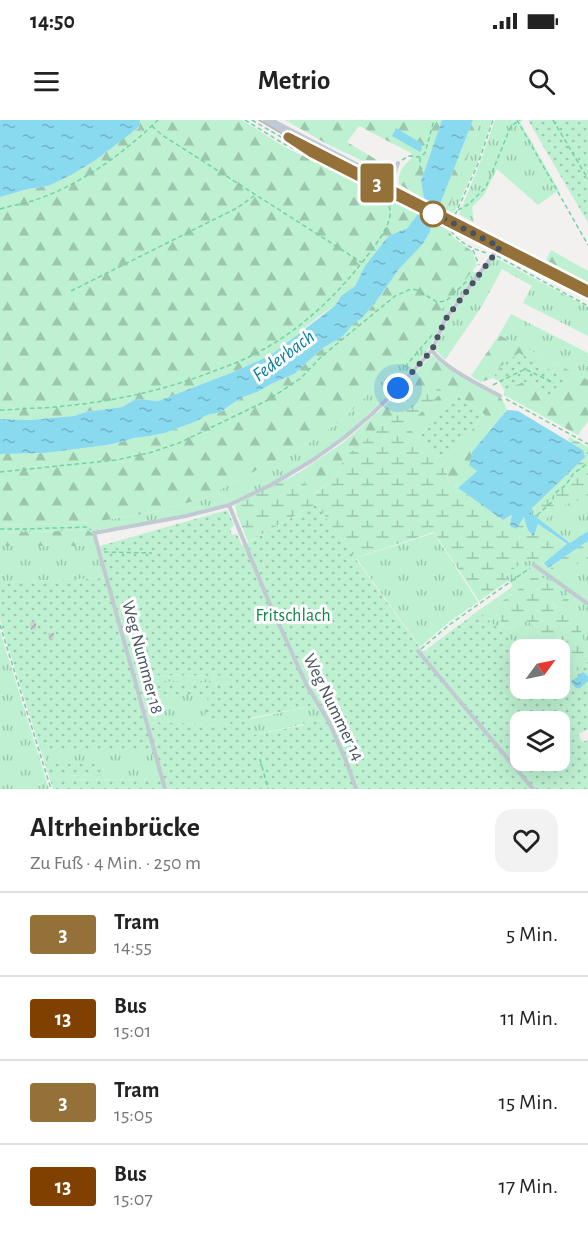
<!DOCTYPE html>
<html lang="de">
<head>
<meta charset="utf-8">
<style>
	:root { --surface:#fff; --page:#f2f2f2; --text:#222; --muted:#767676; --line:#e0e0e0 }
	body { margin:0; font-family:"Alegreya Sans",sans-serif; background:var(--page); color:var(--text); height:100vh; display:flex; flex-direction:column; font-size:22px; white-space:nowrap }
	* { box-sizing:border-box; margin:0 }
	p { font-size:20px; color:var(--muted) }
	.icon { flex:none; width:33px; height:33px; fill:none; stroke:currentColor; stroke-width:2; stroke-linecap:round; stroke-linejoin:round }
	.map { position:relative; height:669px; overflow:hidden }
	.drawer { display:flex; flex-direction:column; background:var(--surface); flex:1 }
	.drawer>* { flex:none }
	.badge { padding:0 12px; border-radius:4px; font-size:21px; line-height:39px }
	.needle { width:39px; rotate:57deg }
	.buttons { position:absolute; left:510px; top:519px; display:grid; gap:12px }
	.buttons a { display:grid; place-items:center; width:60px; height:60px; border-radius:12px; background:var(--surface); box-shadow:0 6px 24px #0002; font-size:30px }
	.you { position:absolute; width:30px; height:30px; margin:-15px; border:4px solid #fff; border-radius:50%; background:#1a73e8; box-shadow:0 0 0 9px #1a73e833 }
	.map>.badge { position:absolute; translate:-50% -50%; box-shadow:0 0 0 3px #fff }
	.round { display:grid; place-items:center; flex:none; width:63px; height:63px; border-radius:18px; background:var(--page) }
	.head { display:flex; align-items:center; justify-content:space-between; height:102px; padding:0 30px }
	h1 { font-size:28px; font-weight:700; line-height:45px }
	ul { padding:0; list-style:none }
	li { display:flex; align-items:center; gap:18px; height:84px; padding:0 30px; border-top:2px solid var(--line) }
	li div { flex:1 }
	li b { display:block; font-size:22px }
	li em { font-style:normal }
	li .badge { min-width:66px; font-weight:700; text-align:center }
	.status { display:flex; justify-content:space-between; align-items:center; height:42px; padding:0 30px; background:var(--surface); direction:ltr }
	.status svg { height:16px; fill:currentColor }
	header { display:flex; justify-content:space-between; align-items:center; height:78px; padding:0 30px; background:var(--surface); font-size:27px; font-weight:700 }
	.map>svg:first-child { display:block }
	.grass { fill:url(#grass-tufts) }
	.forest { fill:url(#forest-firs) }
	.wetland { fill:url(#wetland-marsh) }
	.garden { fill:url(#garden-dots); fill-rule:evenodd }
	.water { fill:url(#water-ripples) }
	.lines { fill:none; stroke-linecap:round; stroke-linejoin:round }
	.river { stroke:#89d9ef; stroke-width:12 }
	.building { fill:url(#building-hatch) }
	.path { stroke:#74d1a4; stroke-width:1.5; stroke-dasharray:4.5 3; stroke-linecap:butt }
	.service { stroke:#c1cad2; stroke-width:4 }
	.minor { stroke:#c1cad2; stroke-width:8 }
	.tram { stroke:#b2b5bb; stroke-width:1.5 }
	.line-casing { stroke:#fff; stroke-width:14 }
	.line { stroke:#947139; stroke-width:9 }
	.walk { stroke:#47535f; stroke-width:6; stroke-dasharray:0 10.8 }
	.stop-dot { fill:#fff; stroke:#947139; stroke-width:3 }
	.labels { text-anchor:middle; stroke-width:6; stroke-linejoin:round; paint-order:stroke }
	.park-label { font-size:18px; fill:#14844d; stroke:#fff }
	.street-label { font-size:18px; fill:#47535f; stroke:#fff }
	.water-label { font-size:20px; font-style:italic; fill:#0880a2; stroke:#fff }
</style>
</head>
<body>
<div class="status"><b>14:50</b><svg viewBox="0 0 49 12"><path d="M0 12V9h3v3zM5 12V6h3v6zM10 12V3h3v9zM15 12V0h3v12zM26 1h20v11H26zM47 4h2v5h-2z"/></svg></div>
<header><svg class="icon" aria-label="menu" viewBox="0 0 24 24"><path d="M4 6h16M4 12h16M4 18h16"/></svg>Metrio<svg class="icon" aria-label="search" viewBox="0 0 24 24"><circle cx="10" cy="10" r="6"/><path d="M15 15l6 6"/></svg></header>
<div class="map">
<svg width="588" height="669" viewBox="0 0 588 669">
	<defs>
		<pattern id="grass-tufts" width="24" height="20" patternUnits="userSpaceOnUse" patternTransform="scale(1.5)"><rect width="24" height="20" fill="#bef1d2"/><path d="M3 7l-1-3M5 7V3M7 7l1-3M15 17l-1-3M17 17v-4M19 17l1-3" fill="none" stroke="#9cc6ae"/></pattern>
		<pattern id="forest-firs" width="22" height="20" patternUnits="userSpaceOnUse" patternTransform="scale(1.5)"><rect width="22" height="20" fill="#bef1d2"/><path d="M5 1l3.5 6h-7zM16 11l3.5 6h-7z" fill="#9cc6ae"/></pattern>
		<pattern id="wetland-marsh" width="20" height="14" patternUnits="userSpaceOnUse" patternTransform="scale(1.5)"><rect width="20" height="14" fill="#bef1d2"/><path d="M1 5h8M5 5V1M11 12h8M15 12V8" fill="none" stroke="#9cc6ae"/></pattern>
		<pattern id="garden-dots" width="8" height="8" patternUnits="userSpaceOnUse" patternTransform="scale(1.5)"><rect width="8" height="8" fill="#bef1d2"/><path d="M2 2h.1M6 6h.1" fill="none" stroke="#9cc6ae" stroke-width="1.8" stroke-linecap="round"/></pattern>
		<pattern id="water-ripples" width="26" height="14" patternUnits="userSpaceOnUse" patternTransform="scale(1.5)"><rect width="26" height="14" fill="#89d9ef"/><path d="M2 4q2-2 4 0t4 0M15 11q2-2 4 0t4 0" fill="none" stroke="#72b3c5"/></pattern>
		<pattern id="building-hatch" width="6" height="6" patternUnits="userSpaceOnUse" patternTransform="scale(1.5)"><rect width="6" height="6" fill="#cccfd5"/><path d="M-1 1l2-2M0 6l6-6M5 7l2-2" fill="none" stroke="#a7abb0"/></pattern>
	</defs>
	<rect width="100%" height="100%" fill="#f3f0f0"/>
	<g class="grass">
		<polygon points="481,0 492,0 477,44 454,93 448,91"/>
		<polygon points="495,0 523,0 520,2 559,70 538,85 497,49 484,75 472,87 474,103 459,94 480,43"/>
		<polygon points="494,137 588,187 588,216 523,183 532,166 502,149 482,186 445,240 435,229 447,202"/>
		<path d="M472,151L479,153C469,166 451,185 443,200C437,210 434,222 426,232C401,262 374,291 344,316C313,342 268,367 230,382C188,398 141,403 97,410L91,413L88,410L0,413V405L94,402L148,393L202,379L312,321L343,299L396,247Z"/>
		<polygon points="511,194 588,233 588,260 499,215"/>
		<polygon points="576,381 588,381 588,411 570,423 543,403 554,388"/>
		<polygon points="434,413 478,482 449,502 420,527 356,438"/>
		<polygon points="0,426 96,426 105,458 0,462"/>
		<polygon points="586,438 588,440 588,533 585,528 580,509 566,493 569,473 558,487 550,482 531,458 520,468 493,488 507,511 518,502 529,502 537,508 548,527 551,529 522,529 478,491 513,466 503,455 527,440 544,443 559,455"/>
		<polygon points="0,511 49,669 0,669"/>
		<polygon points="562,532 573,533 578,537 574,547 578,551 561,564 560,533"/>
		<polygon points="136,555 236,556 236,564 137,561"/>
		<polygon points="141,574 209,574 231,601 231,605 150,602"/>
		<polygon points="317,585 326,600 304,602 304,604 253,615 250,599"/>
		<polygon points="42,630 152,630 160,659 51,660 50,656 105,655 101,644 47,644"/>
	</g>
	<g class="forest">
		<path d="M140,0H242L283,26L419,94C413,113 397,108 386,119L365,146L355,166L341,176L336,185L318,197L281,228L271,235L236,251L158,281L136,279L122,287L86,292L74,296L29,300L0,299V77L28,69L48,66L139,8Z"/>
		<path d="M285,0H442L421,61L424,79L399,64C398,51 403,46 412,38L411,33L359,6L347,22L392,49L390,54L327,24Z"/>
		<polygon points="473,0 481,0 448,91 439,87"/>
		<polygon points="432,101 446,108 455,119 472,131 477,145 396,247 343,299 312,321 202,379 148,393 94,402 0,405 0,334 45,333 107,325 121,322 134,318 150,316 165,313 197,301 207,295 221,292 243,277 257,272 271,264 294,254 323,228 343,216 353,204 361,199 375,183 399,149 422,125 430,112"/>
		<polygon points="551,130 588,151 588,162 546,140"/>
		<polygon points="499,215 588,260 588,301 578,315 504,275 504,270 523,262 501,246 493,258 481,262 471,256"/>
		<polygon points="432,235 443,245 502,279 507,290 472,332 477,351 458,368 449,364 444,341 485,295 459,275 417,319 407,305 442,272 346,336 332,361 313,374 297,354 344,322 386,285"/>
		<polygon points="88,410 93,414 96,426 0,426 0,413"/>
	</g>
	<g class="wetland">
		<polygon points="436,263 442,272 408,305 417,319 444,341 449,364 458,368 503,400 513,395 516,408 524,397 534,416 538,404 567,425 544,443 527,440 504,455 508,461 479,481 434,412 355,438 316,384 248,422 237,394 235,386 238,382 297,354 314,374 332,361 346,336"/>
		<polygon points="569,317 588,327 588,381 576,381 555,388 543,403 530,392 532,388 583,330 568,320"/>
		<polygon points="588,421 588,440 586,439 559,455 549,447"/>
		<path d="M531,458H545L555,466L550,482L557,487L569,472L576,478L566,493L582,502C579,513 585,522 588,532C588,534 588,542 588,543L578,551L574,547L578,537L573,533H560V530L551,529L548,527L537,508L529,502H518L507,511L493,488L520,468Z"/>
	</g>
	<g class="garden">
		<polygon points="528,0 588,0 588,103 532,7"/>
		<polygon points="519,233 565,258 554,277 523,262 504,270 500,262 493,258 501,246"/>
		<polygon points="459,275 485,295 444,341 417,319"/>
		<path d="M316,384L423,532L478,491L522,529L520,530V568H560V563H561L588,543V556L583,552L580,567L588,561V609L578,614L582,622L588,620V669H53L2,508L0,498V462L108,458L100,426L227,390L234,405L230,409L232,415L237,414L242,426ZM136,555L235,556L236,563L138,561ZM141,574H208L205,599L230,601L231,605L150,602ZM317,585L325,600L303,602L304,605L253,615L250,598ZM520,602H560V640H520ZM151,630L160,659L51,660V656L105,655L101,644H47L42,631Z"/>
	</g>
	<g class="water">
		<polygon points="0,0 140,0 139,7 97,39 71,55 48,66 28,69 0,77"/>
		<polygon points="442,0 473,0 439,87 424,79 421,61"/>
		<polygon points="396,8 421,23 422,29 420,32 392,16"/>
		<path d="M419,94L432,101L430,112L422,125L399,149L375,183L361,199L353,204L343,216L323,228L294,254L271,264L257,272L243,277L229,286L221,292L207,295L197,301L165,313L150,316L134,318L121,322L107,325L45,333L0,334V299L29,300L74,296L86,292L122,287L136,279L158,281L236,251L271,235L336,185L341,176L355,166L365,146L386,119C397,108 413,113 419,94Z"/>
		<polygon points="507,290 518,291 583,330 585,337 532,388 531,393 570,423 588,411 588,421 548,448 544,443 567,424 538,404 534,416 528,410 524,397 516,409 510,405 512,395 503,400 458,368 477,351 469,345 472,332"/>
		<polygon points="583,552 588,556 588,561 580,568 576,568 571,562"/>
	</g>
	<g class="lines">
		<path class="river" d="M414,109C425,97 431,85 436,70"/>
	</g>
	<g class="building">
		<polygon points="30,502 36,502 36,509 31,510"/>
		<polygon points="48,513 54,513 54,519 49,519"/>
	</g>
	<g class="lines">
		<g class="path">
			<polyline points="245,0 284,24 299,31"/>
			<polyline points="252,0 286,20 302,32 398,81"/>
			<polyline points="517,0 588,125"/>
			<polyline points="553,0 588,59"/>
			<polyline points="152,6 162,15 361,142"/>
			<polyline points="420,38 420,47 424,50"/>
			<polyline points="402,40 409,36 420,37 425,33 434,0"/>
			<path d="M0,89C11,86 21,84 32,81C79,66 123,34 158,0"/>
			<polyline points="458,90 469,84 486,67 511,6 520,0"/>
			<polyline points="455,95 478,44 493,0"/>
			<path d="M451,111C460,123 472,129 487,133"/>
			<polyline points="473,130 479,145"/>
			<polyline points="497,136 588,186"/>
			<polyline points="71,171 237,88 254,76"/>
			<polyline points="405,247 432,215"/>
			<polyline points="493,265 525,249 554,263"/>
			<polyline points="506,279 588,324"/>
			<path d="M0,290C14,290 27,288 41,288C100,284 158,273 214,251C234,244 253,236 271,225C303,206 333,178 356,150C367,136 387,113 390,96C391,88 387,82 387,74"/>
			<polyline points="0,352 116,340 149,333 179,323 268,280 301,258 321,237 395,176 411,169 417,170 437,182 446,181 467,161"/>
			<polyline points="537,395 552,382 554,374 566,365 573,354 588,343"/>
			<polyline points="0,409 25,409 87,407 91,410"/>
			<polyline points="104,432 152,433"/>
			<polyline points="0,505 51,669"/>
			<polyline points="421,529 449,505 530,448"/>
			<polyline points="260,639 268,669"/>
		</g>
		<g class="service">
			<polyline points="390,65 398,43"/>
			<path d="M499,127L445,200L432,230C442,247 482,266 500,276"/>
			<polyline points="229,385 269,482 306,564 329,602 346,641 356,669"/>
			<polyline points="534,445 588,484"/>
			<polyline points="418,531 533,669"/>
			<polyline points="165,669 94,413 186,396 229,385 271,365 313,340 345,317 372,294 398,268 432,230"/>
		</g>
		<polyline class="minor" points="267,0 371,54 420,86 588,172"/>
		<polyline class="tram" points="259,0 288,17 588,170"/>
	</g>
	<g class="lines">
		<g class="line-casing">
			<polyline id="line" points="588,170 288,17 312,33 588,173"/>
		</g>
		<use href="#line" class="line"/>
		<polyline class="walk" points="398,268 432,230 445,200 500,127 441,97 433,94"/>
	</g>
	<circle class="stop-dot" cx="433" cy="94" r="12"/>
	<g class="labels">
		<g class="park-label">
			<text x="293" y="501">Fritschlach</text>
		</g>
		<g class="street-label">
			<text transform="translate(143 537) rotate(75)" y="6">Weg Nummer 18</text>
			<text transform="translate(334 587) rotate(64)" y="6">Weg Nummer 14</text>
		</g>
		<g class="water-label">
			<text transform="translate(283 235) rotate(-37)" y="7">Federbach</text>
		</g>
	</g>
</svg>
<div class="buttons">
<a><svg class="needle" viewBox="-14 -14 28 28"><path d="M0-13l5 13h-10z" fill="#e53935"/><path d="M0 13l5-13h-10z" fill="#767676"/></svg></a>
<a><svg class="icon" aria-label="layers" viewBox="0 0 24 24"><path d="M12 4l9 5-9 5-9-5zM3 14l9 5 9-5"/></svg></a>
</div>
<div class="you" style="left:398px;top:268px"></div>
<b class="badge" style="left:377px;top:63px;background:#947139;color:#fff">3</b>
</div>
<section class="drawer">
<div class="head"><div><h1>Altrheinbrücke</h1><p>Zu Fuß · 4 Min. · 250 m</p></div><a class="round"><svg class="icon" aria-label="heart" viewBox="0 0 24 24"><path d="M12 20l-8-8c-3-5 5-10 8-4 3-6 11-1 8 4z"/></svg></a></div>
<ul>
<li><span class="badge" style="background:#947139;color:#fff">3</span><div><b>Tram</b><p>14:55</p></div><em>5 Min.</em></li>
<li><span class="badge" style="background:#804000;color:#fff">13</span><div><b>Bus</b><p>15:01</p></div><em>11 Min.</em></li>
<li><span class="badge" style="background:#947139;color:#fff">3</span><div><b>Tram</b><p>15:05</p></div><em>15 Min.</em></li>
<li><span class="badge" style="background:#804000;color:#fff">13</span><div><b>Bus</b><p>15:07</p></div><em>17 Min.</em></li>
</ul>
</section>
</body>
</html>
